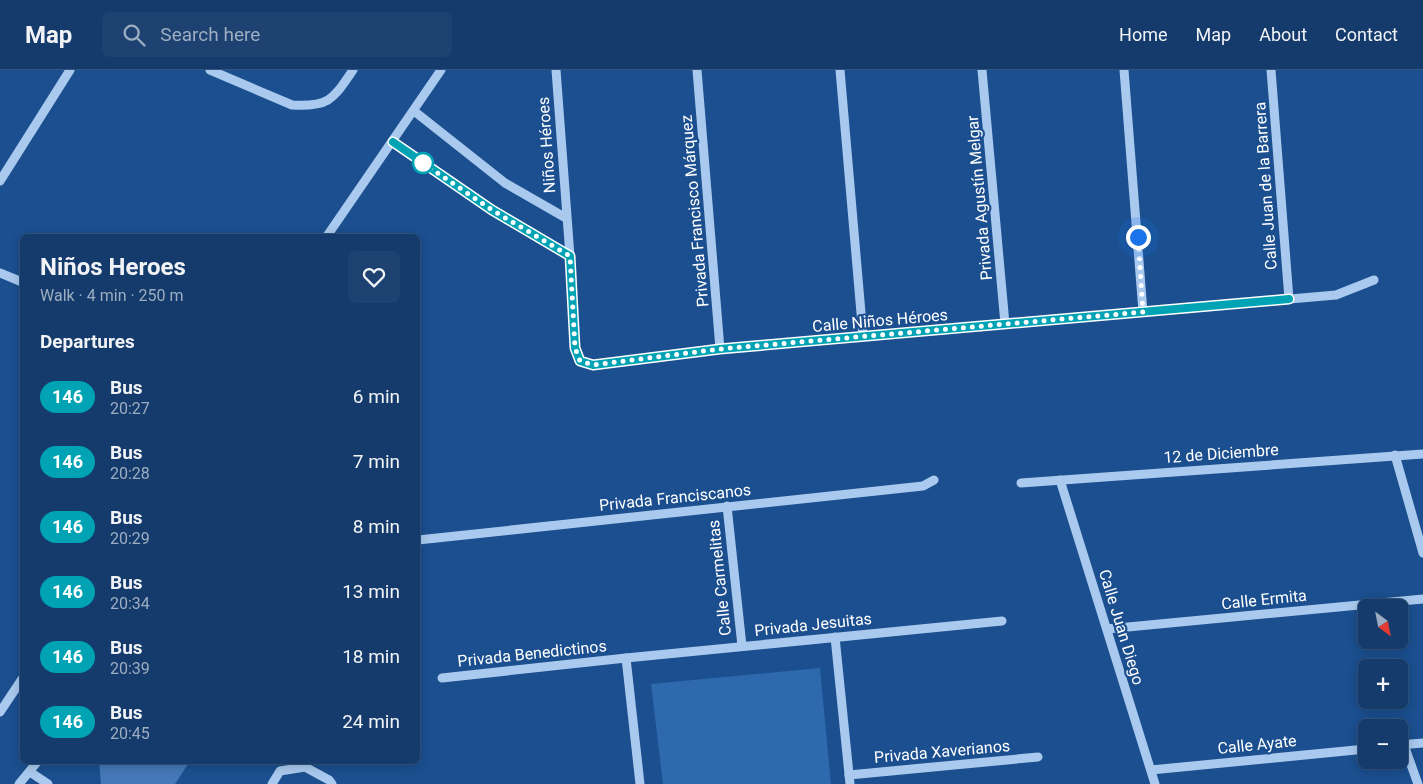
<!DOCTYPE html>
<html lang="en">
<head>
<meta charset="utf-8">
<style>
	:root { --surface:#143b6b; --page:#1d4271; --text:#f1f3f6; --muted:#9dadc1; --line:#33557e }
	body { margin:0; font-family:Roboto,sans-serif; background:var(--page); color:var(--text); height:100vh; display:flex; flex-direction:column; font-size:19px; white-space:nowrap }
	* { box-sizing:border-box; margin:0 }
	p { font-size:16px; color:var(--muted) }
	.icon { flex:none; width:28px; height:28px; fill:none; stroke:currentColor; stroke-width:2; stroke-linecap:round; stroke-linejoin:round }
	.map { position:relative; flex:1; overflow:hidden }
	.details { position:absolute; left:20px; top:164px; width:400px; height:530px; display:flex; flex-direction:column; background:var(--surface); border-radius:8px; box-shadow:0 2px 12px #0003,0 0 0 1px var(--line) }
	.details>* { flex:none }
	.badge { padding:0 10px; border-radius:16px; font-size:18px; line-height:32px }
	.needle { width:32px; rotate:148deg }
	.tools { position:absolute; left:1358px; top:529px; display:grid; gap:10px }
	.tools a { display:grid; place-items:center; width:50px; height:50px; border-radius:8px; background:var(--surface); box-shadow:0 2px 12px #0003,0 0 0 1px var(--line); font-size:25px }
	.you { position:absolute; width:25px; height:25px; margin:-12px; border:4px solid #fff; border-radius:50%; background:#1a73e8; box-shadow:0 0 0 8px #1a73e833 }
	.map>.badge { position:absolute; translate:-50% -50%; box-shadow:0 0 0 2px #fff }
	h2 { padding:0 20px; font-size:19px; line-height:45px }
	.round { display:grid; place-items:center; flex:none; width:52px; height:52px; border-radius:8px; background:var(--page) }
	.head { display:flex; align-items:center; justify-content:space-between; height:85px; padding:0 20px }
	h1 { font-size:24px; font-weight:700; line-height:38px }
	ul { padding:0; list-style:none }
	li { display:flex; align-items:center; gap:15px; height:65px; padding:0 20px }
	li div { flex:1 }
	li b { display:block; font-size:19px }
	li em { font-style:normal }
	li .badge { min-width:55px; font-weight:700; text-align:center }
	header { display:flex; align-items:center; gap:30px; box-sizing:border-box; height:70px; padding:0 25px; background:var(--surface); border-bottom:1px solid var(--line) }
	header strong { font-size:24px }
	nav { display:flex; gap:28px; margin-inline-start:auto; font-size:18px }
	.search { width:350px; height:45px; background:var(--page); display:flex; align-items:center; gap:12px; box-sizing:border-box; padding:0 18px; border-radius:8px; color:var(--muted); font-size:19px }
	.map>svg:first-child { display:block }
	.green { fill:#2e69ad }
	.building { fill:#4478b7 }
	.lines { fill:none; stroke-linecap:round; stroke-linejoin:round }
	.minor { stroke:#a9c9ee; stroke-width:9 }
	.line-casing { stroke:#fff; stroke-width:11 }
	.line { stroke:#00a3b4; stroke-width:8 }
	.walk { stroke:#fff; stroke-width:5; stroke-dasharray:0 9 }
	.stop-dot { fill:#fff; stroke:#00a3b4; stroke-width:2.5 }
	.labels { text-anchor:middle; stroke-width:4.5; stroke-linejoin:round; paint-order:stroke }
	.street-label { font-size:16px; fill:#fff; stroke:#1b4f8f }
</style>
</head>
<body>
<header>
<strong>Map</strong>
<div class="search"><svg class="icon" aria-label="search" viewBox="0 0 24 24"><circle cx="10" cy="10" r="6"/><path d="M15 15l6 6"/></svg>Search here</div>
<nav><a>Home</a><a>Map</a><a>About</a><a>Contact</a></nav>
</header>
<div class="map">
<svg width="1423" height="714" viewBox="0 0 1423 714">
	<rect width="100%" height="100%" fill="#1b4f8f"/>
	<polygon class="green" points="820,598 831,714 663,714 651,614"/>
	<polygon class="building" points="99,691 190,691 175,714 101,714"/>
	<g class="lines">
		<g class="minor">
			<path d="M210,0L292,35C330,37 333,29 353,0"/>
			<polyline points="556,0 570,186 575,278 580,291 593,295 720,279 1336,225 1374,210"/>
			<polyline points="697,0 720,279"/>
			<polyline points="840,0 863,266"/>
			<polyline points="982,0 1005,254"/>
			<polyline points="1124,0 1143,242"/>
			<polyline points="1271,0 1289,229"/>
			<polyline points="414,41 505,113 566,148"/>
			<polyline points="393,72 492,140 570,186"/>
			<polyline points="0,111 70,0"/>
			<polyline points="327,166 441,0"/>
			<polyline points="0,203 22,212"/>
			<polyline points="1395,385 1423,483"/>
			<polyline points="1060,410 1155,714"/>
			<polyline points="1021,413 1423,384"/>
			<polyline points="727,436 742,576"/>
			<polyline points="418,470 923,416 934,410"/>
			<polyline points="1107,559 1423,529"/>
			<polyline points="835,567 850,714"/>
			<polyline points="626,588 640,714"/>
			<polyline points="442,608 626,588 1002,551"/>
			<polyline points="0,642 22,609"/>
			<polyline points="1399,675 1423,673"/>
			<polyline points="1404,675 1418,714"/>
			<polyline points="1151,700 1366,679"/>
			<polyline points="30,702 48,714"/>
			<polyline points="849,705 1038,687"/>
			<polyline points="19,714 38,691"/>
			<polyline points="272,714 280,701 305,697 329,710 332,714"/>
		</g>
	</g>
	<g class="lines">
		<g class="line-casing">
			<polyline id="line" points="393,72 492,140 570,186 575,278 580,291 593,295 720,279 1289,229"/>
		</g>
		<use href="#line" class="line"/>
		<polyline class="walk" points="423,93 492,140 570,186 575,278 580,291 593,295 720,279 1143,242 1138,167"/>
	</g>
	<circle class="stop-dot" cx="423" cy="93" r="10"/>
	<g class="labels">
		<g class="street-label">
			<text transform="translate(546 75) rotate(-94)" y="6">Niños Héroes</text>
			<text transform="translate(1265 116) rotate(-94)" y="6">Calle Juan de la Barrera</text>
			<text transform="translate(979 128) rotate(-95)" y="6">Privada Agustín Melgar</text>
			<text transform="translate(694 141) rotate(-95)" y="6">Privada Francisco Márquez</text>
			<text transform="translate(880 250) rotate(-5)" y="6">Calle Niños Héroes</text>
			<text transform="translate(1221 383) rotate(-4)" y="6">12 de Diciembre</text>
			<text transform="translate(675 427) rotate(-6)" y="6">Privada Franciscanos</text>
			<text transform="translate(719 508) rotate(-96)" y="6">Calle Carmelitas</text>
			<text transform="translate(1264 529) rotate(-6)" y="6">Calle Ermita</text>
			<text transform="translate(813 554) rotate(-6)" y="6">Privada Jesuitas</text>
			<text transform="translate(1122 557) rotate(73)" y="6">Calle Juan Diego</text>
			<text transform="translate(532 583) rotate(-6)" y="6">Privada Benedictinos</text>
			<text transform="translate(1257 674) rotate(-6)" y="6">Calle Ayate</text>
			<text transform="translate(942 681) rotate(-5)" y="6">Privada Xaverianos</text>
		</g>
	</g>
</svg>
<div class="tools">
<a><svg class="needle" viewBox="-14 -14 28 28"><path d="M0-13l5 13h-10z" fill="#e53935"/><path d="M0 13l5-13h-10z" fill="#9dadc1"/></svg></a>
<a>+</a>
<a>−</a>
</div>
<div class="you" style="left:1138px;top:167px"></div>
<section class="details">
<div class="head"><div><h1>Niños Heroes</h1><p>Walk · 4 min · 250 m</p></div><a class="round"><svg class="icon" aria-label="heart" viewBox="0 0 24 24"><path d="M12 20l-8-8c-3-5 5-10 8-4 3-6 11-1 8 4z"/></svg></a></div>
<h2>Departures</h2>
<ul>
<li><span class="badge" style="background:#00a3b4;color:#fff">146</span><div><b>Bus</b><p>20:27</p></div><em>6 min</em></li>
<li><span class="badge" style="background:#00a3b4;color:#fff">146</span><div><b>Bus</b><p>20:28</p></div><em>7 min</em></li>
<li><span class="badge" style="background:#00a3b4;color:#fff">146</span><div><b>Bus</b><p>20:29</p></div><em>8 min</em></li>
<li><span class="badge" style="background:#00a3b4;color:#fff">146</span><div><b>Bus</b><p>20:34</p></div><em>13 min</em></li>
<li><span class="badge" style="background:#00a3b4;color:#fff">146</span><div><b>Bus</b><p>20:39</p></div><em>18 min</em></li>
<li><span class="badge" style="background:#00a3b4;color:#fff">146</span><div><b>Bus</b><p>20:45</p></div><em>24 min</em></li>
</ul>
</section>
</div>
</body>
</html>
